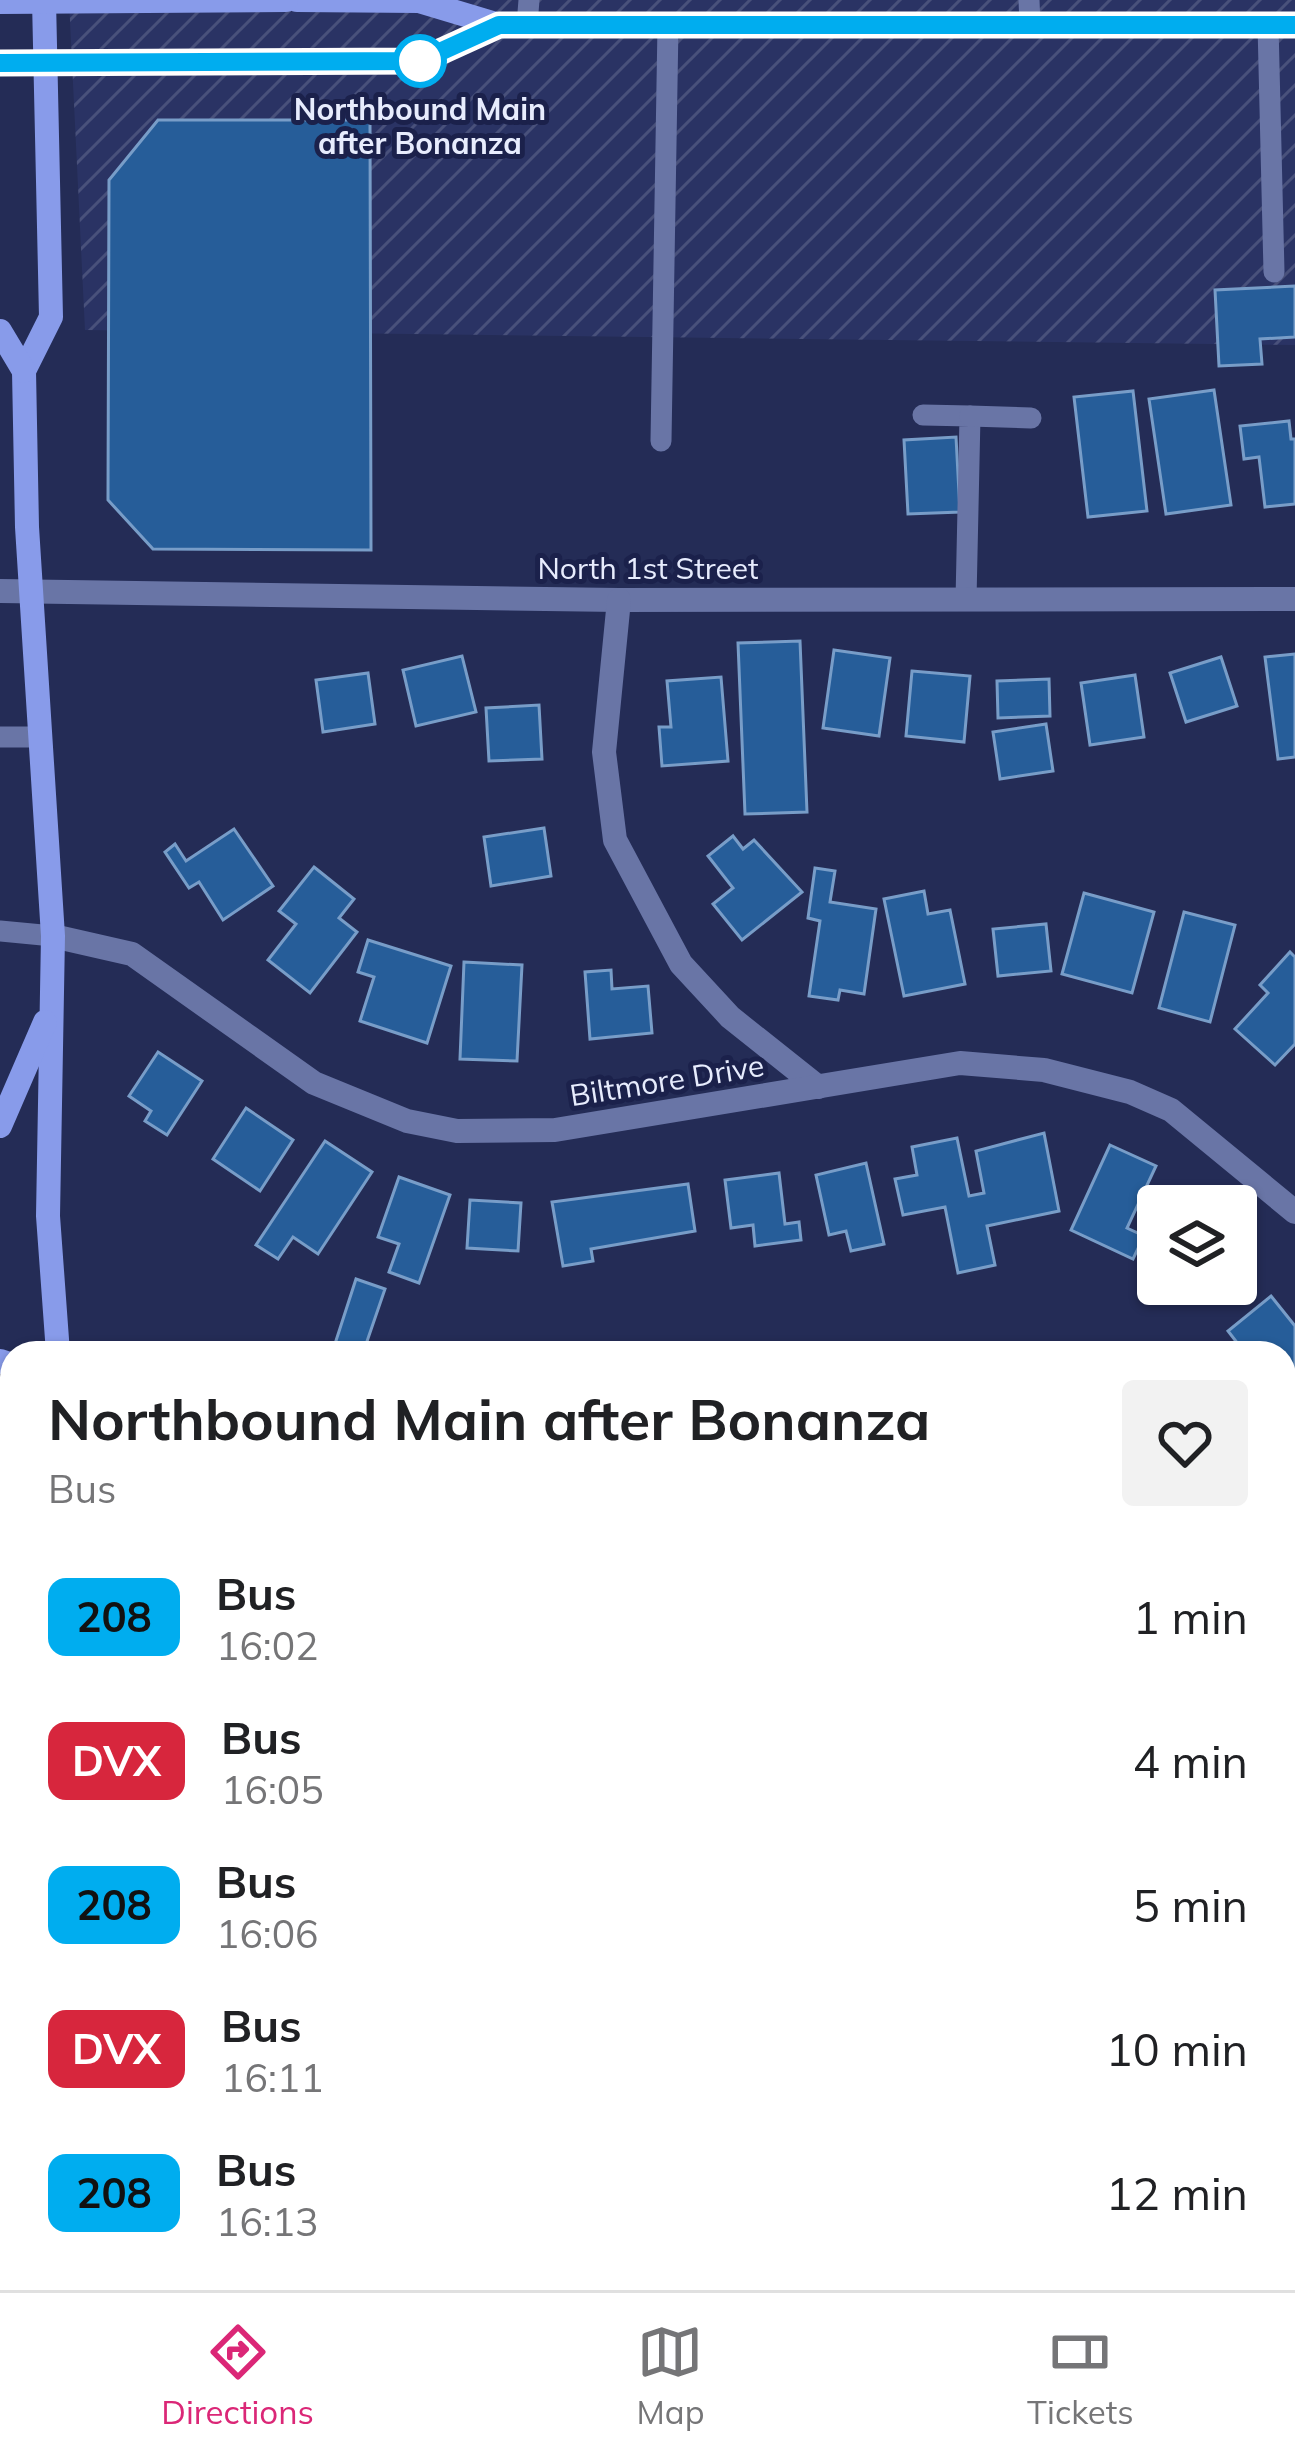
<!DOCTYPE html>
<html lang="en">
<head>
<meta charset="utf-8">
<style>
	:root { --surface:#fff; --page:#f2f2f2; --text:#202124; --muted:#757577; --line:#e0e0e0; --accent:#db2777 }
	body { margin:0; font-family:Mulish,sans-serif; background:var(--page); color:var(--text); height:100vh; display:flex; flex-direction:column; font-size:45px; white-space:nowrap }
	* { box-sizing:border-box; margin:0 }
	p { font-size:39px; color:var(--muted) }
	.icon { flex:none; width:66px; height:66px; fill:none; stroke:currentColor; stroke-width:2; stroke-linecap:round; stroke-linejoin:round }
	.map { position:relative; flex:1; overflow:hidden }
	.details { position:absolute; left:0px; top:1341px; width:1296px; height:951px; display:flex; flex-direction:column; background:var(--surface); border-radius:36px 36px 0 0; box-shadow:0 3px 9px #0004 }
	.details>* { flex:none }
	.badge { padding:0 24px; border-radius:18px; font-size:42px; line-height:78px }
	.controls { position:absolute; left:1137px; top:1185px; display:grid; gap:24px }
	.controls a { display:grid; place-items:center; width:120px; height:120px; border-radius:12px; background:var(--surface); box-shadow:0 3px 9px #0004; font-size:60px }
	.map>.badge { position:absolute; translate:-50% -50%; box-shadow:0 0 0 6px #fff }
	.round { display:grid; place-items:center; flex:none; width:126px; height:126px; border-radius:12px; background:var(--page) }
	.summary { display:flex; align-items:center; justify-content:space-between; height:204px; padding:0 48px }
	h1 { font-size:57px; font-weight:700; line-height:90px }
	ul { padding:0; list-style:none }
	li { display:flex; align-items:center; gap:36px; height:144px; padding:0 48px }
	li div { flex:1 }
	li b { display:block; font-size:45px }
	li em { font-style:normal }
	li .badge { min-width:132px; font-weight:700; text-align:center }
	.tabs { display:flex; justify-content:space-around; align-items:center; height:168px; border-top:3px solid var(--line); background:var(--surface); font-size:33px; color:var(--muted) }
	.tabs a { display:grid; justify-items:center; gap:6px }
	.tabs .selected { color:var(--accent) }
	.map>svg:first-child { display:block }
	.industrial { fill:url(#industrial-furrows) }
	.building { fill:#265d99; stroke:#789dc8; stroke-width:3 }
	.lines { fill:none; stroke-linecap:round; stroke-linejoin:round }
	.service { stroke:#6975a6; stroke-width:21 }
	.minor { stroke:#6975a6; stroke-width:24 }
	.tertiary { stroke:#6975a6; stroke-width:24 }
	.secondary { stroke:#889bea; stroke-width:24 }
	.line-casing { stroke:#fff; stroke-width:27 }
	.line { stroke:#00adef; stroke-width:18 }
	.stop-dot { fill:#fff; stroke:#00adef; stroke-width:6 }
	.labels { text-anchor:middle; stroke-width:10; stroke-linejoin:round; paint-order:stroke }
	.stop-label { font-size:30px; font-weight:bold; fill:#e7ecfd; stroke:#1b214b }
	.street-label { font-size:30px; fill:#e7ecfd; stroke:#1b214b }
</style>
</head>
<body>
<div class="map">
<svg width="1295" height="2290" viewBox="0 0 1295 2290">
	<defs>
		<pattern id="industrial-furrows" width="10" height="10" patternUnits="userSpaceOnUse" patternTransform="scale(3)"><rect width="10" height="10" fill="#2a3364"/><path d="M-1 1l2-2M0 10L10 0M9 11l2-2" fill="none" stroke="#49517b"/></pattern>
	</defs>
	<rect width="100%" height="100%" fill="#242c56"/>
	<polygon class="industrial" points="69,0 1295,0 1295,345 85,330"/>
	<g class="building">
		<polygon points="158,120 370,120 371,550 153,549 108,500 109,180"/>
		<polygon points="1295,286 1295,337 1260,339 1262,364 1219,366 1215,290"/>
		<polygon points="1214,390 1231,505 1166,514 1149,399"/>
		<polygon points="1133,391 1147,511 1088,517 1074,397"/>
		<polygon points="1289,421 1291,439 1295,439 1295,504 1265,507 1259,457 1244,459 1240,426"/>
		<polygon points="956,437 960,512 908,514 904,440"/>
		<polygon points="800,641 807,812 745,814 738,643"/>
		<polygon points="834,650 890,658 879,736 823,728"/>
		<polygon points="1295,654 1295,757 1278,759 1265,657"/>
		<polygon points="462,656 476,712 416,726 403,670"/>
		<polygon points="1221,657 1237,706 1186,722 1170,673"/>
		<polygon points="912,671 970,676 964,742 906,736"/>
		<polygon points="368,673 375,724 323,732 316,680"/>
		<polygon points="1135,675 1144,737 1090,745 1081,683"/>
		<polygon points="721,677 728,761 662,766 659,727 671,727 667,681"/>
		<polygon points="1049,679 1050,716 998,718 997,681"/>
		<polygon points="539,705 542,759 489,761 486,708"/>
		<polygon points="1046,724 1053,771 1000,779 993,732"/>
		<polygon points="544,828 551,876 491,886 484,837"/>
		<polygon points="234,829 273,886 223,920 199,882 189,888 165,852 175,844 186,861"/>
		<polygon points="733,836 743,849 754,840 802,892 742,940 713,904 733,888 708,856"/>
		<polygon points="314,867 354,899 339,918 357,932 310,993 268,960 296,924 279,911"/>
		<polygon points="815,868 835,871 830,902 876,909 864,994 840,990 838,1000 809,996 820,921 808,918"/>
		<polygon points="924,891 928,914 950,910 965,984 904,996 884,899"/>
		<polygon points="1084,893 1154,912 1132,993 1062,974"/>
		<polygon points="1184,912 1235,925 1210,1022 1159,1008"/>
		<polygon points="1046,924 1051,971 998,976 993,929"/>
		<polygon points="368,940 451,966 427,1043 360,1021 374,977 358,972"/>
		<polygon points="1290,952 1295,957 1295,1044 1275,1065 1235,1029 1268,993 1260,985"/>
		<polygon points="464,962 522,965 517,1061 460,1059"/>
		<polygon points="611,970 612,989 648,986 652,1033 590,1039 585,972"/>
		<polygon points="158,1052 202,1081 167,1135 145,1121 151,1111 129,1096"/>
		<polygon points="246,1108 293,1140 260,1191 213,1159"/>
		<polygon points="1044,1133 1059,1211 987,1226 995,1265 958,1273 945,1207 903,1215 895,1179 917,1175 912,1147 957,1138 969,1196 984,1193 976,1151"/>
		<polygon points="325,1141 372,1172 318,1254 293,1237 278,1259 256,1245"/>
		<polygon points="1110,1145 1156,1166 1127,1228 1144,1236 1133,1259 1071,1230"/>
		<polygon points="866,1163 884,1244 851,1251 846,1231 829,1235 816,1175"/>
		<polygon points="779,1173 785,1224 799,1222 801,1240 755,1246 753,1225 731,1228 725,1180"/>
		<polygon points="399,1177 450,1195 419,1283 389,1272 399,1244 378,1237"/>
		<polygon points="688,1184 695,1231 591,1249 593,1261 563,1266 552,1202"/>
		<polygon points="470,1200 521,1203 518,1251 467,1248"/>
		<polygon points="356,1279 385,1289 363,1353 332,1353"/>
		<polygon points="1271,1296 1295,1326 1295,1372 1284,1380 1284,1353 1245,1353 1228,1331"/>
		<polygon points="1295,2088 1295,2135 1286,2140 1284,2094"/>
		<polygon points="882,2280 904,2280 910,2290 867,2290"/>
	</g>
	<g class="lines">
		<g class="service">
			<polyline points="1029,0 1030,25"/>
			<polyline points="527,25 529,0"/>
			<polyline points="1268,25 1274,272"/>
			<polyline points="923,415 970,416 966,600"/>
			<polyline points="970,416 1031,418"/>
			<polyline points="661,441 668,25"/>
			<polyline points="0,737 41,737"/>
			<polyline points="0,931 53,936"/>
			<polyline points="1284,1762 1295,1775"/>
			<polyline points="0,1950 12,1948"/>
			<polyline points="0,2005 12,2005"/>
		</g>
		<g class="minor">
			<polyline points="0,591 619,600 1295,599"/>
			<polyline points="619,600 604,752 615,840 681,964 730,1017 818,1087"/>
			<polyline points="53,936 132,954 314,1083 407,1121 457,1131 555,1130 960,1063 1044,1070 1130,1092 1171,1110 1295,1212"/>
			<polyline points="1284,2255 1295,2251"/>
			<polyline points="1136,2280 1141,2290"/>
			<polyline points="386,2283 747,2285 785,2280"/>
			<polyline points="1189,2290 1216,2280"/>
		</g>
		<polyline class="tertiary" points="1284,1856 1295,1864"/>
		<g class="secondary">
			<polyline points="44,0 51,317 24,371 27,527 53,936 48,1216 58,1353"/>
			<polyline points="297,0 419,1 499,25 1295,25"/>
			<polyline points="0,2 286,0"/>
			<polyline points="0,62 420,61 499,25"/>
			<polyline points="0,331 24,371"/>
			<polyline points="0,1126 45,1022"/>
			<polyline points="0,1361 12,1365"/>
			<polyline points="102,2290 102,2280"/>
		</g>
	</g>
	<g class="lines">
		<g class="line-casing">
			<polyline id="line" points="0,63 420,61 499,25 1295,25"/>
		</g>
		<use href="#line" class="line"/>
	</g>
	<circle class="stop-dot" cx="420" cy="61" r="24"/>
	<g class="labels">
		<g class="stop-label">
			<text x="420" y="120">Northbound Main<tspan x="420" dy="34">after Bonanza</tspan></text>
		</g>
		<g class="street-label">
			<text x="648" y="579">North 1st Street</text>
			<text transform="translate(667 1081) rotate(-9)" y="10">Biltmore Drive</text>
		</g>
	</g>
</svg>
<div class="controls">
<a><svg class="icon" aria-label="layers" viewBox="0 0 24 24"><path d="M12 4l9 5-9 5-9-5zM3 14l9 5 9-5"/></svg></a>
</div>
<section class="details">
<div class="summary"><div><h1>Northbound Main after Bonanza</h1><p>Bus</p></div><a class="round"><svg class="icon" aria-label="heart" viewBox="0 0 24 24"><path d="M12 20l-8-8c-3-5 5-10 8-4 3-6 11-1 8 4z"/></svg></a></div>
<ul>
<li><span class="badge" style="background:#00adef;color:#111">208</span><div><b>Bus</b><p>16:02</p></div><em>1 min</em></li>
<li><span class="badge" style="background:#d7263d;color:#fff">DVX</span><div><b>Bus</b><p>16:05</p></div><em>4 min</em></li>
<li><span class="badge" style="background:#00adef;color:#111">208</span><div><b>Bus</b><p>16:06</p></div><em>5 min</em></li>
<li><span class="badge" style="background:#d7263d;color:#fff">DVX</span><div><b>Bus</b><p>16:11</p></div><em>10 min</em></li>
<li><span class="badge" style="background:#00adef;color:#111">208</span><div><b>Bus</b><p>16:13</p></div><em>12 min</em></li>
</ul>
</section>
</div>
<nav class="tabs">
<a class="selected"><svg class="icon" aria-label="directions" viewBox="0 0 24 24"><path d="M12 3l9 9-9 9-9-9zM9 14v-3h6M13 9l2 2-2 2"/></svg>Directions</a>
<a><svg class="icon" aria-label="map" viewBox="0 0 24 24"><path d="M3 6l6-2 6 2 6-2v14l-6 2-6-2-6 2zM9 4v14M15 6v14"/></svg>Map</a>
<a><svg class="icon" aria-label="tickets" viewBox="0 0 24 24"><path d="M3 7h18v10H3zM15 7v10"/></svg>Tickets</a>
</nav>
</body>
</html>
